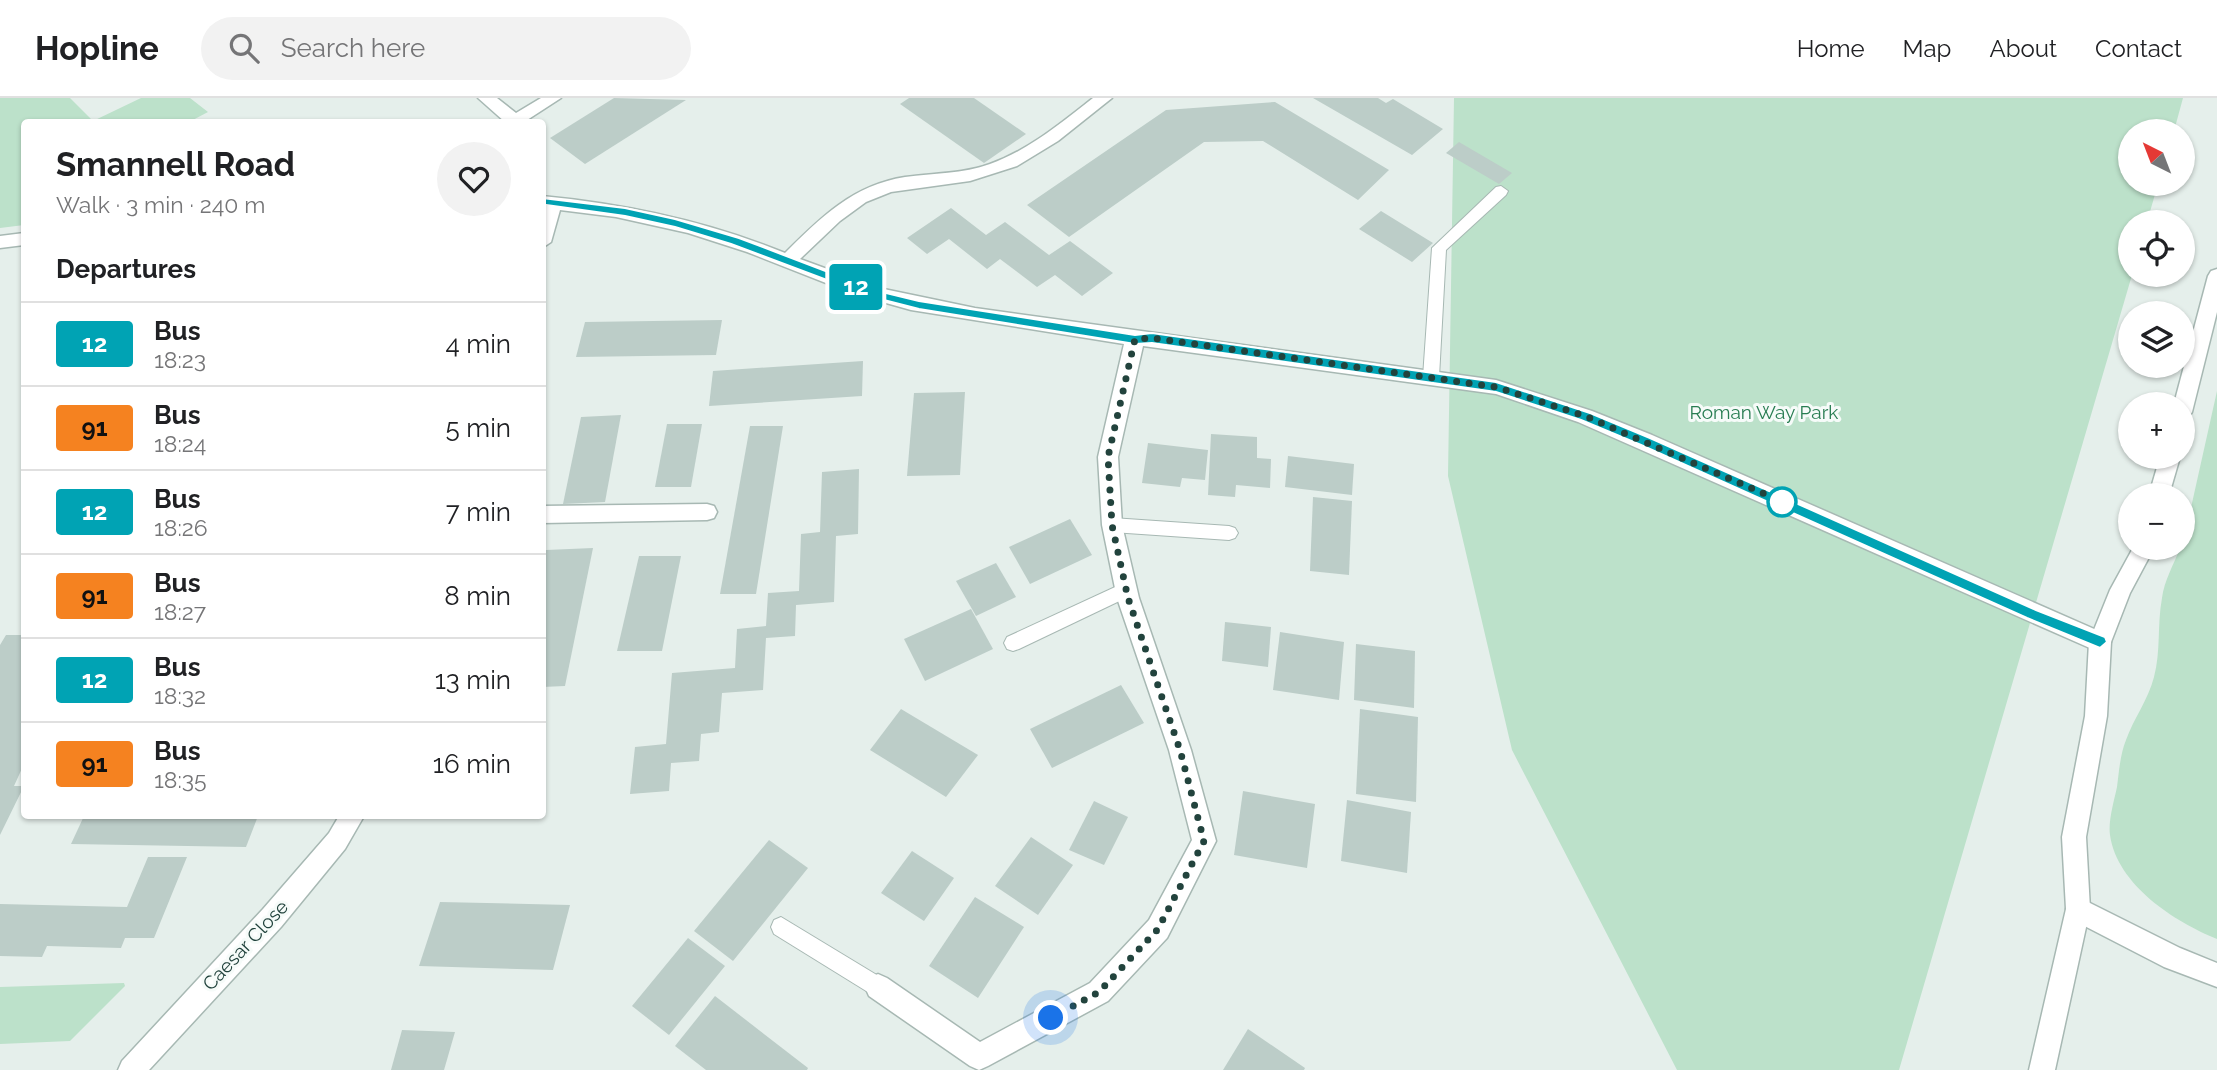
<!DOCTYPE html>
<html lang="en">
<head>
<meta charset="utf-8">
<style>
	:root { --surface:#fff; --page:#f2f2f2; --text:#202124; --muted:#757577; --line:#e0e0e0 }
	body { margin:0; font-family:Raleway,sans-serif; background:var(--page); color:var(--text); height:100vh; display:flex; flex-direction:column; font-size:26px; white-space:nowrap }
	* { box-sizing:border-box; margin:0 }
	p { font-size:23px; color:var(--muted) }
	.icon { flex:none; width:38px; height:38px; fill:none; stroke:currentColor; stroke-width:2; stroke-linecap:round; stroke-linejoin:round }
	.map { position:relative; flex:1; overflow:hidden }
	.side { position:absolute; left:21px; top:21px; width:525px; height:700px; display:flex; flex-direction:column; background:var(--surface); border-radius:7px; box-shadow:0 2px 5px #0004 }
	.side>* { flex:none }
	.badge { padding:0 14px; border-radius:5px; font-size:24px; line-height:46px }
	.needle { width:46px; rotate:318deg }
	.fabs { position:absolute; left:2118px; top:21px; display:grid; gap:14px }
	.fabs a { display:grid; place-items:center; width:77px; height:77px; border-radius:50%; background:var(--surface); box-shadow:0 2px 5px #0004; font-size:35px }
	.you { position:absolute; width:35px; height:35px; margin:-18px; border:5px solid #fff; border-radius:50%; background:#1a73e8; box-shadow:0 0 0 10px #1a73e833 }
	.map>.badge { position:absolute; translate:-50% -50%; box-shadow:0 0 0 4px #fff }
	h2 { padding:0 35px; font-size:26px; line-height:63px }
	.round { display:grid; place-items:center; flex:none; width:74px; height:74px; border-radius:37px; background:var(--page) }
	.overview { display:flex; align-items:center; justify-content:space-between; height:119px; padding:0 35px }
	h1 { font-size:33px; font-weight:700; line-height:52px }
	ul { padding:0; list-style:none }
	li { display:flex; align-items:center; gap:21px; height:84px; padding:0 35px; border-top:2px solid var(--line) }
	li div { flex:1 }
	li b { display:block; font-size:26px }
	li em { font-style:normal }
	li .badge { min-width:77px; font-weight:700; text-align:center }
	header { display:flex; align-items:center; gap:42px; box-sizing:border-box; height:98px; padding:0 35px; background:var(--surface); border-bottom:2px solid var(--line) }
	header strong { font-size:33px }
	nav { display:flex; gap:38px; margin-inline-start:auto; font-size:24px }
	.search { width:490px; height:63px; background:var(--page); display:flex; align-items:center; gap:18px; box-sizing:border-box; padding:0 24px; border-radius:38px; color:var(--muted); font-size:26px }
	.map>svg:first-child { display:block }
	.green { fill:#bce1ca }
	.building { fill:#bccdc8 }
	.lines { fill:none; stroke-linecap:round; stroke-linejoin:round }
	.service-casing { stroke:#a7b8b3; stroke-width:2 }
	.minor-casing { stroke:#a7b8b3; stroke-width:3 }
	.tertiary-casing { stroke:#a7b8b3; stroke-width:3 }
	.service { fill:#fff; fill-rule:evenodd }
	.minor { fill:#fff; fill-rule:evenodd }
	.tertiary { fill:#fff; fill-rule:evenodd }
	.line { fill:#00a3b4; stroke:#fff; stroke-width:2 }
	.walk { stroke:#22433d; stroke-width:7; stroke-dasharray:0 12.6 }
	.stop-dot { fill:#fff; stroke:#00a3b4; stroke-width:3.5 }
	.labels { text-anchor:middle; stroke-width:6; stroke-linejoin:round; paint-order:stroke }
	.park-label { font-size:19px; fill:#287d52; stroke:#f6fbf9 }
	.street-label { font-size:19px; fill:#22433d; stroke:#f6fbf9 }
</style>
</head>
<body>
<header>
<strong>Hopline</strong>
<div class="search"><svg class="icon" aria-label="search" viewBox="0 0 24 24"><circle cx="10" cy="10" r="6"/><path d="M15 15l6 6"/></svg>Search here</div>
<nav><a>Home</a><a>Map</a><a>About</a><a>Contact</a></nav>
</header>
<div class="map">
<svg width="2217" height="972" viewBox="0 0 2217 972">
	<rect width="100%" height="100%" fill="#e5efeb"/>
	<g class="green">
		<polygon points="0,0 70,0 93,23 141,0 190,0 208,14 189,24 24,24 24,127 0,130"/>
		<polygon points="1454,0 2183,0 2174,33 2130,33 2130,86 2158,86 2147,124 2130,124 2132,177 1899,972 1677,972 1512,652 1448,378"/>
		<path d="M2217,293V841C2175,824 2117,787 2110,737C2108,723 2114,703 2117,689C2119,674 2120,657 2126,642C2134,620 2148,602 2154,579C2161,553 2157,527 2162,500C2164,483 2174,466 2180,450H2182Z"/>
		<polygon points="124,885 125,888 70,943 0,946 0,889"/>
	</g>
	<g class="building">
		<polygon points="614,0 686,2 585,66 550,40"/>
		<polygon points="909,0 974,0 1026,36 984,65 900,6"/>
		<polygon points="1313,0 1378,0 1386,5 1393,1 1443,31 1412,57"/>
		<polygon points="1275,4 1389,72 1358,102 1263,43 1204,44 1069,139 1027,107 1166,12"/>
		<polygon points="1459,44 1512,75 1499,86 1446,55"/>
		<polygon points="951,110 986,137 1005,124 1049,157 1070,143 1113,175 1082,198 1055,177 1037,189 1000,161 987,171 949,141 927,156 907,140"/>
		<polygon points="1381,113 1433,145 1412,164 1359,131"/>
		<polygon points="722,222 716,257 576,259 585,224"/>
		<polygon points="863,263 862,298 709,308 713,273"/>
		<polygon points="965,294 960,377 907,378 914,295"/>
		<polygon points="621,317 605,404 563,406 581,319"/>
		<polygon points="667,326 702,326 691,389 655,389"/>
		<polygon points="750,328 783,328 756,496 720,496"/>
		<polygon points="1211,336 1257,339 1257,360 1271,361 1270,390 1236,387 1235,399 1208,397"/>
		<polygon points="1148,345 1208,352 1205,382 1182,380 1180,389 1142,385"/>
		<polygon points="1288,358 1354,366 1352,397 1285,389"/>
		<polygon points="859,371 858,436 836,438 834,504 796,507 795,538 766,540 763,592 722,595 719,634 701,636 699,663 671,665 669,693 630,696 635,649 666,646 672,575 735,570 737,531 766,528 768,495 799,493 801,436 820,434 822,374"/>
		<polygon points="1313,399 1352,403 1349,477 1310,473"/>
		<polygon points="1070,421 1092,457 1030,486 1009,449"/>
		<polygon points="593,450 565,588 542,589 542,468 546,452"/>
		<polygon points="639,458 681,458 662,553 617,553"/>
		<polygon points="996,465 1016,499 976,518 956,483"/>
		<polygon points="971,511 993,551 925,583 904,541"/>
		<polygon points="1225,524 1271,529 1268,569 1222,563"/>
		<polygon points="1280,534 1344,544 1339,602 1273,592"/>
		<polygon points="6,537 24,537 24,666 14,688 24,688 0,737 0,547"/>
		<polygon points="1356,546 1415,553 1414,610 1354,602"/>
		<polygon points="1121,587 1144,625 1052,670 1030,631"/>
		<polygon points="901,611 978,657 946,699 870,652"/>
		<polygon points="1360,611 1418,619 1416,704 1356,696"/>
		<polygon points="1243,693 1315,706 1307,770 1234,757"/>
		<polygon points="1347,702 1411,714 1407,775 1341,763"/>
		<polygon points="1094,703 1128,719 1104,767 1069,752"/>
		<polygon points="84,718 258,718 246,749 71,746"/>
		<polygon points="1031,739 1073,767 1038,817 995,788"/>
		<polygon points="769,742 808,770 733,863 694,833"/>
		<polygon points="912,753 954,780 924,823 881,795"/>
		<polygon points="148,759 187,759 154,840 125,840 121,850 47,848 42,859 0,858 0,806 127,809"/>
		<polygon points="975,799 1024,829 978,900 929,868"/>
		<polygon points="440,804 570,807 553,872 419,868"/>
		<polygon points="688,840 725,868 669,937 632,908"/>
		<polygon points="715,898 808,970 807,972 706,972 675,948"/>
		<polygon points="1248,931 1305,970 1304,972 1223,972"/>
		<polygon points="402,932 455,934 444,972 391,972"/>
	</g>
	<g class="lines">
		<g class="service-casing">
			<g id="service">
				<polygon points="1501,88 1508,93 1506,97 1446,152 1439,279 1437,283 1425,283 1423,279 1432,150 1496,89"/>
				<polygon points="1112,420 1229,428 1235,430 1238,435 1235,440 1229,442 1112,434 1106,432 1103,427 1106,422"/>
				<polygon points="1126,484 1132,487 1135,492 1132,497 1019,551 1013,553 1007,551 1004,545 1007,539"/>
				<polygon points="781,819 885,882 888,889 885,896 878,899 871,896 774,836 771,829 774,822"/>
			</g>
		</g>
		<g class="minor-casing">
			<g id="minor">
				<polygon points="478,0 497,0 516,15 541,0 561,0 524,24 505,24"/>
				<path d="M1093,0H1112L1058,43L1017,68L970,83L891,94L866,104L840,123L800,161L879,190L975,210L1496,282L1592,313L1652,337L2108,537L2111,544L2108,551L2100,554L2092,551L1578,324L1496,296L1143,248L1118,359L1122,427L1139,500L1191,652L1216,743L1167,840L1108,903L988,968L979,972L970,968L869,898L865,889L869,880L878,876L887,880L980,944L1090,885L1149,822L1192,742L1169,652L1117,500L1102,427L1098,359L1124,246L911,212L854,196L747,154L688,135L616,119L560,112L551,144L542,150V98C626,106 707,123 785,155C820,120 853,87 905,79C933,75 963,76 990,66C1029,52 1061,25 1093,0Z"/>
				<polygon points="24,135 24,147 0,150 0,138"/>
				<polygon points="707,406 714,408 717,414 714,420 707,422 542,425 542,408"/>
				<polygon points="339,718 364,718 345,751 281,829 149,972 118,972 122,963 263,811 329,735"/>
				<polygon points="2078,799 2180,850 2217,865 2217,889 2164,869 2069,820 2066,811 2069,802"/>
			</g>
		</g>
		<g class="tertiary-casing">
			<g id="tertiary">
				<polygon points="2217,171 2217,214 2192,314 2189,319 2182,322 2182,306 2174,306 2208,178 2211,173"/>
				<polygon points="2160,359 2180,359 2169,397 2149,397"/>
				<polygon points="2133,450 2154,450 2130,495 2111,544 2107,618 2086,739 2090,811 2055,972 2029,972 2066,811 2062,739 2085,618 2089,544 2110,492"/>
			</g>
		</g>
		<use href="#service" class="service"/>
		<use href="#minor" class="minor"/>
		<use href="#tertiary" class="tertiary"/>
	</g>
	<polygon class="line" points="542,100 625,110 675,121 739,140 878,193 919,203 1135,237 1152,235 1496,284 1590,315 1650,340 2036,512 2105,539 2107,544 2100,550 2027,520 1641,347 1581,322 1496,294 1152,245 1135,246 919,211 872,199 731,146 675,129 625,118 539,106 539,101"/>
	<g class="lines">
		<polyline class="walk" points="1051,920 1099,894 1158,831 1204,743 1180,652 1128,500 1112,427 1108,359 1135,241 1152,240 1496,289 1585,318 1790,407 1782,404"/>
	</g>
	<circle class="stop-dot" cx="1782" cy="404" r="14"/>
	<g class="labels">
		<g class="park-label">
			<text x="1764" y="321">Roman Way Park</text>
		</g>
		<g class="street-label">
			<text transform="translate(245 847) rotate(-47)" y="7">Caesar Close</text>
		</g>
	</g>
</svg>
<div class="fabs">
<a><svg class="needle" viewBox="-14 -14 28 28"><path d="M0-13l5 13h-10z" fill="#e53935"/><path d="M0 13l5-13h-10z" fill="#757577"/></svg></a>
<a><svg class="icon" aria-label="locate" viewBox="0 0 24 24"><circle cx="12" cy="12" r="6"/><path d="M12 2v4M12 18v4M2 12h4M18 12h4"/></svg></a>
<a><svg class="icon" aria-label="layers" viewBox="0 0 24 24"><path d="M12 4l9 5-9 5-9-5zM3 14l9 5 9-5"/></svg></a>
<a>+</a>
<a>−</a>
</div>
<div class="you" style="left:1051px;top:920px"></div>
<b class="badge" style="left:856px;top:189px;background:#00a3b4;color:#fff">12</b>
<section class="side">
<div class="overview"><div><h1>Smannell Road</h1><p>Walk · 3 min · 240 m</p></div><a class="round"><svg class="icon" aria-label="heart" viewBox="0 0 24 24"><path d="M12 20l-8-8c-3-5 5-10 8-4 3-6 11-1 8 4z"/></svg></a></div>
<h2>Departures</h2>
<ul>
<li><span class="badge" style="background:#00a3b4;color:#fff">12</span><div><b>Bus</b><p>18:23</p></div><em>4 min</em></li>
<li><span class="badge" style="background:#f58220;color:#111">91</span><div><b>Bus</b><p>18:24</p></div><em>5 min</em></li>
<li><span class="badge" style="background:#00a3b4;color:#fff">12</span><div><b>Bus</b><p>18:26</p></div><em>7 min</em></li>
<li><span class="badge" style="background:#f58220;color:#111">91</span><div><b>Bus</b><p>18:27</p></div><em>8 min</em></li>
<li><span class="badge" style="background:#00a3b4;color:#fff">12</span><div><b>Bus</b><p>18:32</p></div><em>13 min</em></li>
<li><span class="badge" style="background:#f58220;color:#111">91</span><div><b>Bus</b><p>18:35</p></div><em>16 min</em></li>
</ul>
</section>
</div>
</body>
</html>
